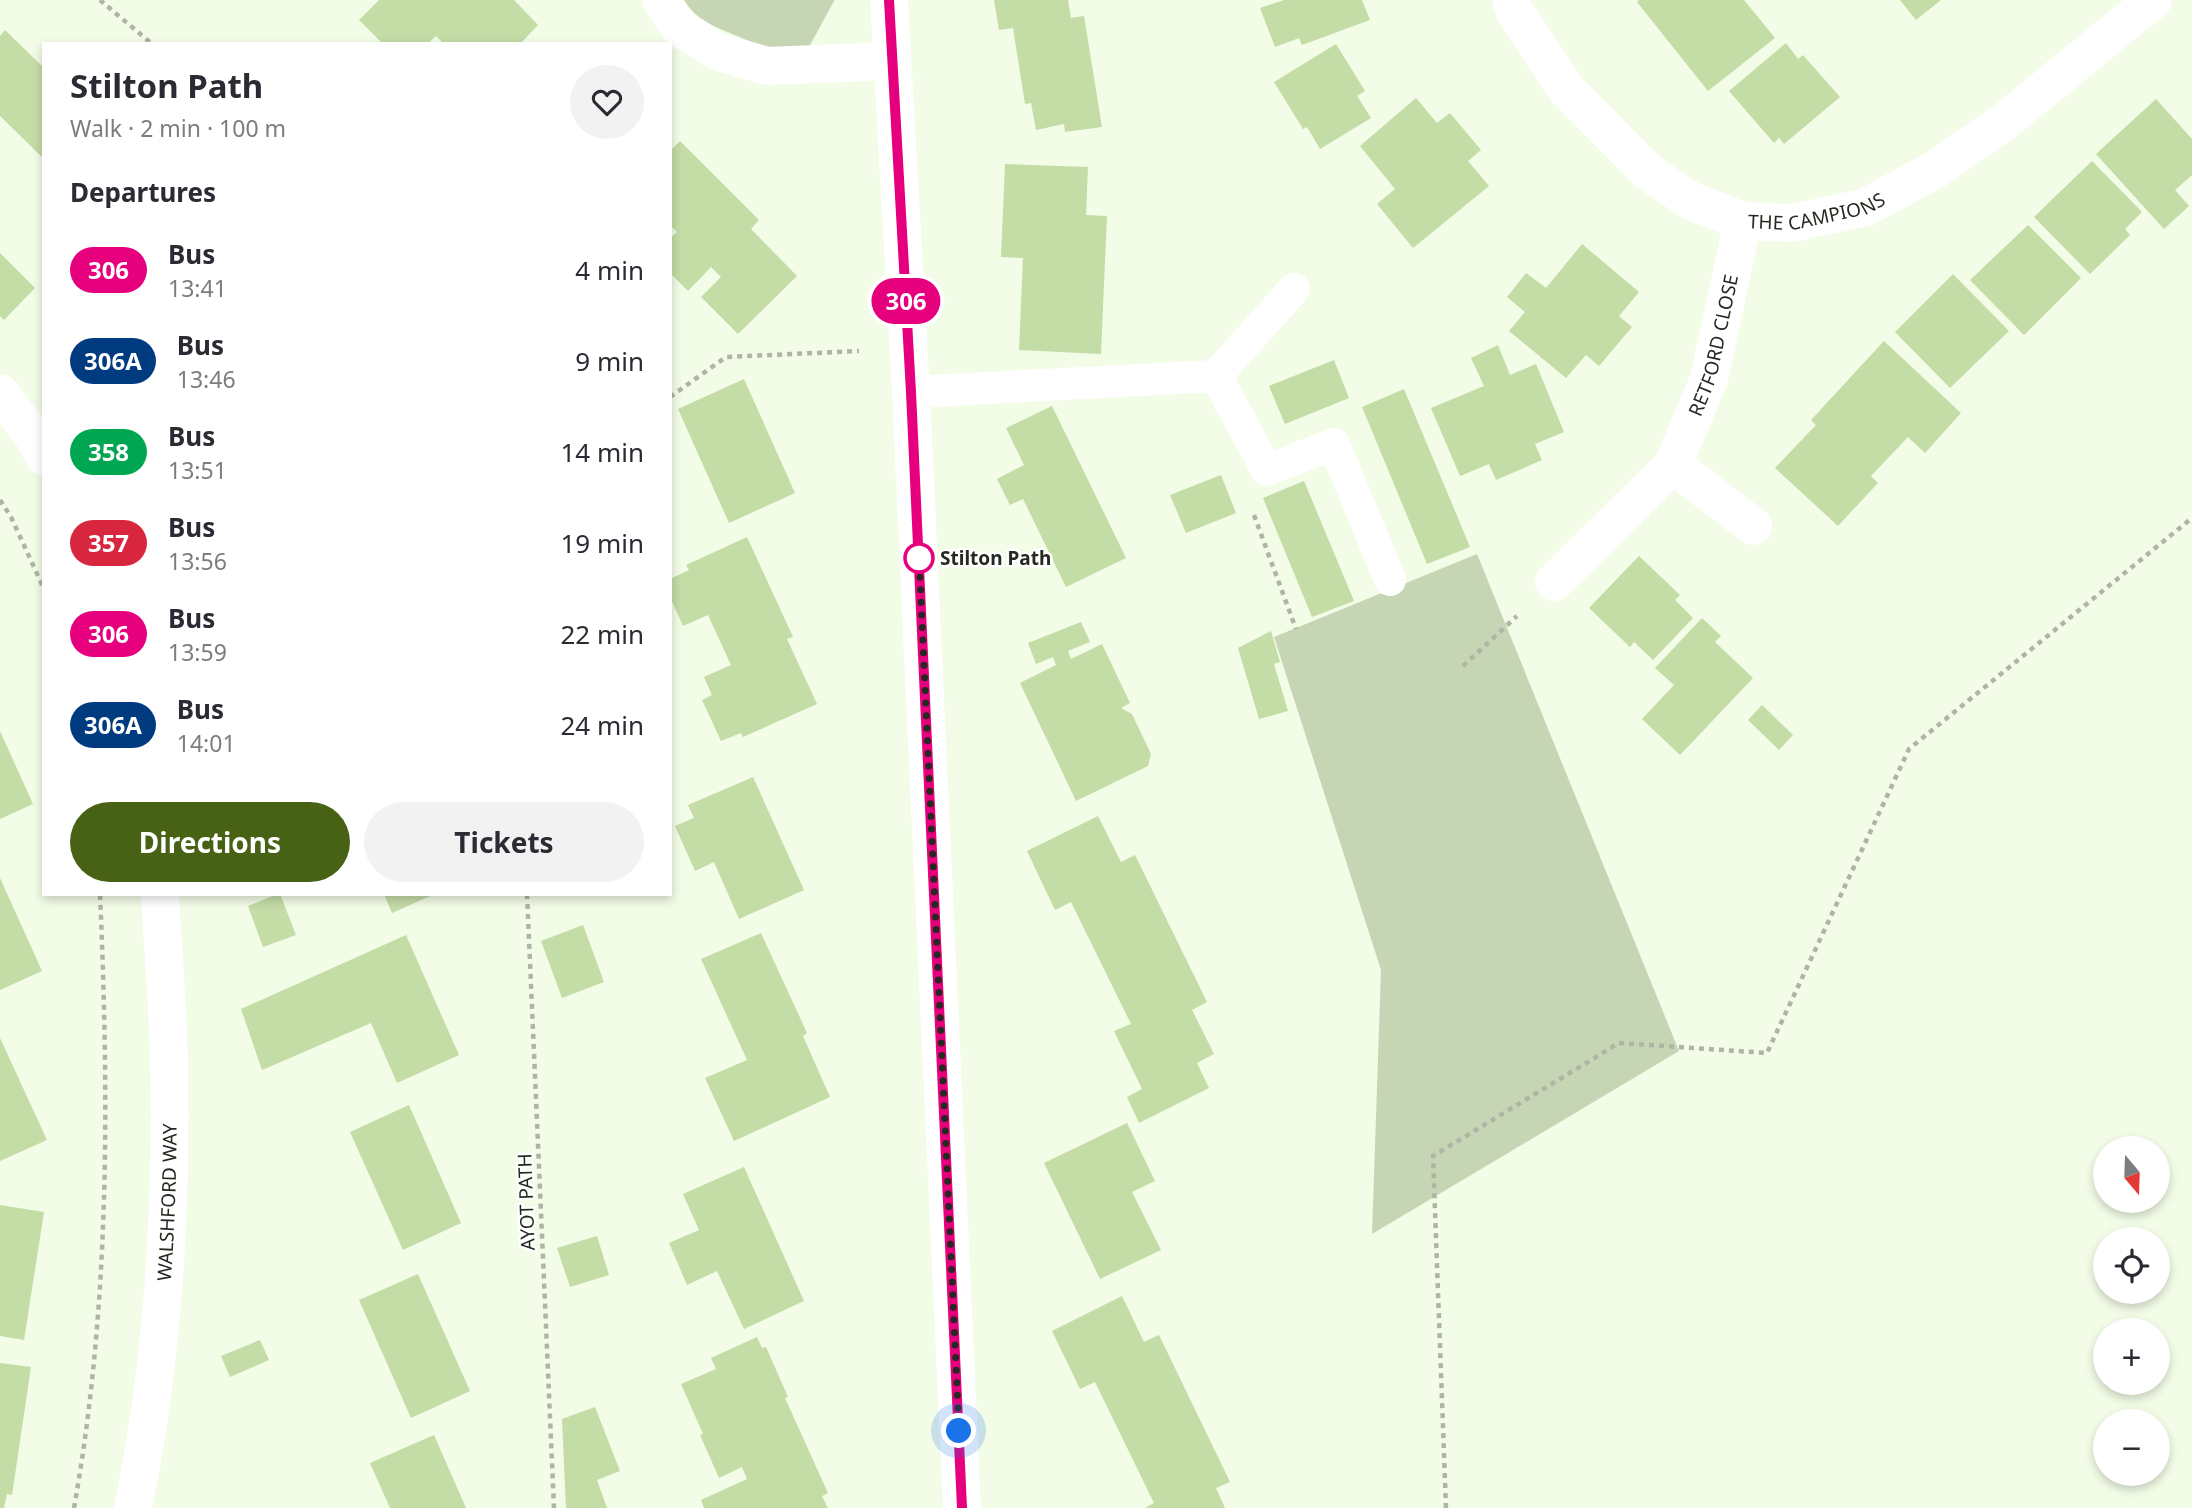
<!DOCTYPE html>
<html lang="en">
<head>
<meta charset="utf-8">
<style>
	:root { --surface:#fff; --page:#f2f2f3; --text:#2b2b33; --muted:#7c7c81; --accent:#476214 }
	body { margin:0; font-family:"Noto Sans",sans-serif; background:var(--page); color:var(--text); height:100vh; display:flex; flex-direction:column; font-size:26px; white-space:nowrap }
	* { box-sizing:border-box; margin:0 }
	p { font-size:23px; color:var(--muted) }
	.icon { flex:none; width:38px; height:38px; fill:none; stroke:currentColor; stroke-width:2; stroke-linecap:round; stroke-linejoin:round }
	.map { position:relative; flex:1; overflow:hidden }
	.details { position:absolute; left:42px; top:42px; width:630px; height:854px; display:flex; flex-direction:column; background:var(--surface); border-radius:0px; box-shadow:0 4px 10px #0003 }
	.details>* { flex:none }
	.badge { padding:0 14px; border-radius:23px; font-size:24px; line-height:46px }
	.needle { width:46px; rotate:161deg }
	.controls { position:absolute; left:2093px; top:1136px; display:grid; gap:14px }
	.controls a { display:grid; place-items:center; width:77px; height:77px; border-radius:50%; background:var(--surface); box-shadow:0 4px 10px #0003; font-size:35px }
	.you { position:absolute; width:35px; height:35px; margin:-18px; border:5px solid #fff; border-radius:50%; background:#1a73e8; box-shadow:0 0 0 10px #1a73e833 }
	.map>.badge { position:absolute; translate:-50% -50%; box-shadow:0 0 0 4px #fff }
	h2 { padding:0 28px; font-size:26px; line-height:63px }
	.round { display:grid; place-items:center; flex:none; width:74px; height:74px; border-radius:37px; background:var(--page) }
	.summary { display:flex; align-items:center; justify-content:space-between; height:119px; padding:0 28px }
	h1 { font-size:33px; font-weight:700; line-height:52px }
	.cta { display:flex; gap:14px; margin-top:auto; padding:14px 28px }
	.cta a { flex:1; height:80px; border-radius:42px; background:var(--accent); color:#fff; font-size:28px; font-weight:700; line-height:80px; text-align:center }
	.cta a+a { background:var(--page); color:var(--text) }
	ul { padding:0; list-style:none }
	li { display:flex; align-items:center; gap:21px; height:91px; padding:0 28px }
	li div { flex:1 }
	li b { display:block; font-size:26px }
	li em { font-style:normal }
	li .badge { min-width:77px; font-weight:700; text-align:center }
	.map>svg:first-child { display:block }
	.green { fill:#c6d6b4 }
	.building { fill:#c4dca6 }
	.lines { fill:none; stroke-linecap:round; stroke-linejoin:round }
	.path { stroke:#aeb5a4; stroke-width:4.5; stroke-dasharray:5 5; stroke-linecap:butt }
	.lane { stroke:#fff; stroke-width:32 }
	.street { stroke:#fff; stroke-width:38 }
	.secondary { stroke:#fff; stroke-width:38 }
	.line-casing { stroke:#fff; stroke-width:16 }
	.line { stroke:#e6007e; stroke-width:10 }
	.walk { stroke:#262921; stroke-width:7; stroke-dasharray:0 12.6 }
	.stop-dot { fill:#fff; stroke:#e6007e; stroke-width:3.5 }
	.labels { text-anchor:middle; stroke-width:5; stroke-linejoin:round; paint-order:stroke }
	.street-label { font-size:19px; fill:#262921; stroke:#fff }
	.stop-label { font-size:19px; font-weight:bold; fill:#262921; stroke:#fff; text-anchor:start }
</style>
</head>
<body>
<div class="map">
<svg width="2192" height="1508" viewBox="0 0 2192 1508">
	<rect width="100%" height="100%" fill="#f2fce6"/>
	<g class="green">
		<polygon points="681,0 834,0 834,1 809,47 765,48 704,22"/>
		<polygon points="1477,554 1679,1051 1372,1234 1381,970 1274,637"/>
	</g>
	<g class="building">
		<polygon points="379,0 514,0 538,25 520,44 444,44 436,36 427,44 383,44 359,20"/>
		<polygon points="994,0 1068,0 1071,18 1084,16 1102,127 1065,132 1064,124 1036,130 1031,103 1025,104 1013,28 999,30"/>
		<polygon points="1284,0 1362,0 1370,20 1302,45 1299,38 1275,47 1260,8"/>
		<polygon points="1639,0 1744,0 1775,38 1708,91 1637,2"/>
		<polygon points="1900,0 1941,0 1916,20"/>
		<polygon points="5,30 44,68 44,159 0,116 0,36"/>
		<polygon points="1786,43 1798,59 1803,55 1840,97 1784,144 1779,138 1774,143 1729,91"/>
		<polygon points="1336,44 1365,91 1357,96 1371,118 1320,149 1307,127 1303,129 1274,82"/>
		<polygon points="1416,98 1437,123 1450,113 1481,150 1468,161 1489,186 1413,248 1377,204 1395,189 1360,146"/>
		<polygon points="2156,99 2192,139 2192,175 2175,190 2189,206 2164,229 2096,154"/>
		<polygon points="680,141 759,220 751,229 797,276 738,334 701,297 721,277 711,267 688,291 670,273 670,238 677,232 670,225 670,151"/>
		<polygon points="2092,161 2142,212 2125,229 2130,235 2090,274 2034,217"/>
		<polygon points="1005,164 1088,167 1086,215 1107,216 1101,354 1019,350 1023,258 1001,257"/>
		<polygon points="2028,225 2081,278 2024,335 1970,280"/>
		<polygon points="1582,244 1639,292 1619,316 1632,327 1599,366 1586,355 1566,378 1509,331 1525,312 1507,297 1526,273 1546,288"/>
		<polygon points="0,253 35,288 4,320 0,316"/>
		<polygon points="1953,274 2009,331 1950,388 1895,332"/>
		<polygon points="1884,341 1961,413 1925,453 1908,437 1871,476 1878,483 1838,526 1775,468 1816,425 1811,420"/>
		<polygon points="1498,345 1510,375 1536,364 1564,432 1535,444 1542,460 1496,480 1489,464 1460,476 1431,408 1484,386 1471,358"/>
		<polygon points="1334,360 1349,398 1285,424 1269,386"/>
		<polygon points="744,379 795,493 729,523 678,409"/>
		<polygon points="1404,389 1470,547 1427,564 1362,407"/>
		<polygon points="1052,406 1126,558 1066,587 1023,499 1010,505 997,479 1024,465 1006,428"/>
		<polygon points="1221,475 1236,513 1186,533 1170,495"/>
		<polygon points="1304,481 1354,601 1312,617 1263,498"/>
		<polygon points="747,537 793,637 787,639 817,704 743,737 741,733 721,741 702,700 712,695 704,677 731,665 708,615 683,626 670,597 670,579 689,570 686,565"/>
		<polygon points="1639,556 1680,595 1675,600 1693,618 1653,660 1634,642 1630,647 1589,608"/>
		<polygon points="1702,618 1721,636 1715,642 1753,678 1680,755 1642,719 1674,685 1655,668"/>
		<polygon points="1081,622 1090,642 1068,651 1071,659 1102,644 1130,703 1121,708 1132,714 1151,754 1148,766 1076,801 1020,683 1056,665 1053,657 1036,664 1028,643"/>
		<polygon points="1271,631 1280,662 1274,664 1288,711 1259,719 1238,648"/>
		<polygon points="1762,705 1793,735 1779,750 1748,720"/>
		<polygon points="0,731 33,804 0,819"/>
		<polygon points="753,777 804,890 739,919 714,862 695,871 675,826 694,818 688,805"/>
		<polygon points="1098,816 1121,862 1135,855 1207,1002 1192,1010 1214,1054 1197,1063 1209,1088 1139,1123 1127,1097 1142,1089 1114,1031 1131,1024 1071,902 1055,910 1027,851"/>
		<polygon points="0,878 42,971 0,990"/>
		<polygon points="278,894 280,894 296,935 263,947 248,906"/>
		<polygon points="384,894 435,894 392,913"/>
		<polygon points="583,925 604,982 562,998 541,941"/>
		<polygon points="761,933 807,1033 803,1036 830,1097 734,1141 705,1078 747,1060 701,959"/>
		<polygon points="406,935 459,1055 397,1083 371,1023 262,1070 241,1009"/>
		<polygon points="0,1038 47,1140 0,1161"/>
		<polygon points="409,1105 461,1223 403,1250 350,1132"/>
		<polygon points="1127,1123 1155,1181 1132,1192 1161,1250 1100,1279 1044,1163"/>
		<polygon points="744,1167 804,1301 744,1329 717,1271 687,1285 669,1243 699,1230 683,1194"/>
		<polygon points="0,1205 44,1212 24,1340 0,1336"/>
		<polygon points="597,1236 609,1275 570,1287 557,1248"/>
		<polygon points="418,1274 470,1391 411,1418 359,1300"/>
		<polygon points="1122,1296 1144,1342 1159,1335 1230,1482 1216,1488 1225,1508 1145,1508 1154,1503 1095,1382 1080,1389 1052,1331"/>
		<polygon points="757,1337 762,1348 766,1347 788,1397 785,1398 828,1493 822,1496 828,1508 704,1508 701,1500 747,1479 742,1467 719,1478 700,1435 703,1434 681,1384 716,1369 711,1358"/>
		<polygon points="260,1340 269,1360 230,1377 221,1356"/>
		<polygon points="0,1363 31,1367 12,1495 7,1494 4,1508 0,1508"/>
		<polygon points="595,1407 620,1471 597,1480 607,1508 566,1508 562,1419"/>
		<polygon points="434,1435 466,1508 390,1508 370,1463"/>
	</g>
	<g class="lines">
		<g class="path">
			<polyline points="100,0 152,44"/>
			<polyline points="670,397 726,357 859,351"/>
			<polyline points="0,500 11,517 44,589"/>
			<polyline points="1254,515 1296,629"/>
			<polyline points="1463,666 1517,616"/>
			<polyline points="527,894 554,1508"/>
			<path d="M74,1508C110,1306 109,1099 100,894"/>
			<polyline points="1446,1508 1433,1156 1619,1043 1767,1053 1909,749 2192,518"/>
		</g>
		<g class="lane">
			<polyline points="1216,376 1294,289"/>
			<polyline points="911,392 1216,376 1267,470 1334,444 1390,580"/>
		</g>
		<g class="street">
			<polyline points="661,0 680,28 719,52 767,66 892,61"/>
			<path id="s1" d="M1511,0L1514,10L1566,89L1648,172L1691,201L1743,221L1793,223L1866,207L1936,169L2004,122L2153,0"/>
			<polyline points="0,393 34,437 44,456"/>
			<polyline points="1673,465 1753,526"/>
			<path id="s2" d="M1554,582L1673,465L1709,379L1743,221"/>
			<path id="s3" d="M133,1508C163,1363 172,1212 169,1064C168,1007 163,951 160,894"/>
		</g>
		<polyline class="secondary" points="889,0 911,392 962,1508"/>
	</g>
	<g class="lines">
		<g class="line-casing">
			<polyline id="line" points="889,0 911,392 962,1508"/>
		</g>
		<use href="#line" class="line"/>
		<polyline class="walk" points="919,558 919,555 959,1431"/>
	</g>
	<circle class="stop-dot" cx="919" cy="558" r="14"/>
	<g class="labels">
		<g class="street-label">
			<text dy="7" stroke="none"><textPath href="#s1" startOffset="404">THE CAMPIONS</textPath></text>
			<text dy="7" stroke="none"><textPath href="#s2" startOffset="294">RETFORD CLOSE</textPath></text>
			<text dy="7" stroke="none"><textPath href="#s3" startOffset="308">WALSHFORD WAY</textPath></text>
			<text transform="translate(526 1202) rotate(-92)" y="7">AYOT PATH</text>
		</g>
		<g class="stop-label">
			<text x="940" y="565">Stilton Path</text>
		</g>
	</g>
</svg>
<div class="controls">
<a><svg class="needle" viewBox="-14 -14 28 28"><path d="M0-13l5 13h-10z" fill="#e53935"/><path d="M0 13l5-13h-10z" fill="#7c7c81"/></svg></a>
<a><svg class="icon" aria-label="locate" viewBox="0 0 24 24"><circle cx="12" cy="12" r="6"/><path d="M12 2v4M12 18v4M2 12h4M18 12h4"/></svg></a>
<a>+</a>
<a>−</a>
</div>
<div class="you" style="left:959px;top:1431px"></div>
<b class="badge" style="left:906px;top:301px;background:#e6007e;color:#fff">306</b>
<section class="details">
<div class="summary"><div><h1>Stilton Path</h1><p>Walk · 2 min · 100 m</p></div><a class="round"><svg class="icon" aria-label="heart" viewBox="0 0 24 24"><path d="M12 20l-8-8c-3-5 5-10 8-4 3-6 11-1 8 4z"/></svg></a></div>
<h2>Departures</h2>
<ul>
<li><span class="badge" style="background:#e6007e;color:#fff">306</span><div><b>Bus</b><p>13:41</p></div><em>4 min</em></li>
<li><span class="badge" style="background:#003b80;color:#fff">306A</span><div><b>Bus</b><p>13:46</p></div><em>9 min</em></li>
<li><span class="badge" style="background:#00a651;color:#fff">358</span><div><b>Bus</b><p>13:51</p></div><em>14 min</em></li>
<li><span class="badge" style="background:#d7263d;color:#fff">357</span><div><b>Bus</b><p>13:56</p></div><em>19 min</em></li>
<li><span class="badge" style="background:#e6007e;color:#fff">306</span><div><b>Bus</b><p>13:59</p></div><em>22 min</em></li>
<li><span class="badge" style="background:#003b80;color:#fff">306A</span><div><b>Bus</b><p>14:01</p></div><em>24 min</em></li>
</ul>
<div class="cta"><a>Directions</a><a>Tickets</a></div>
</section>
</div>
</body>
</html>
